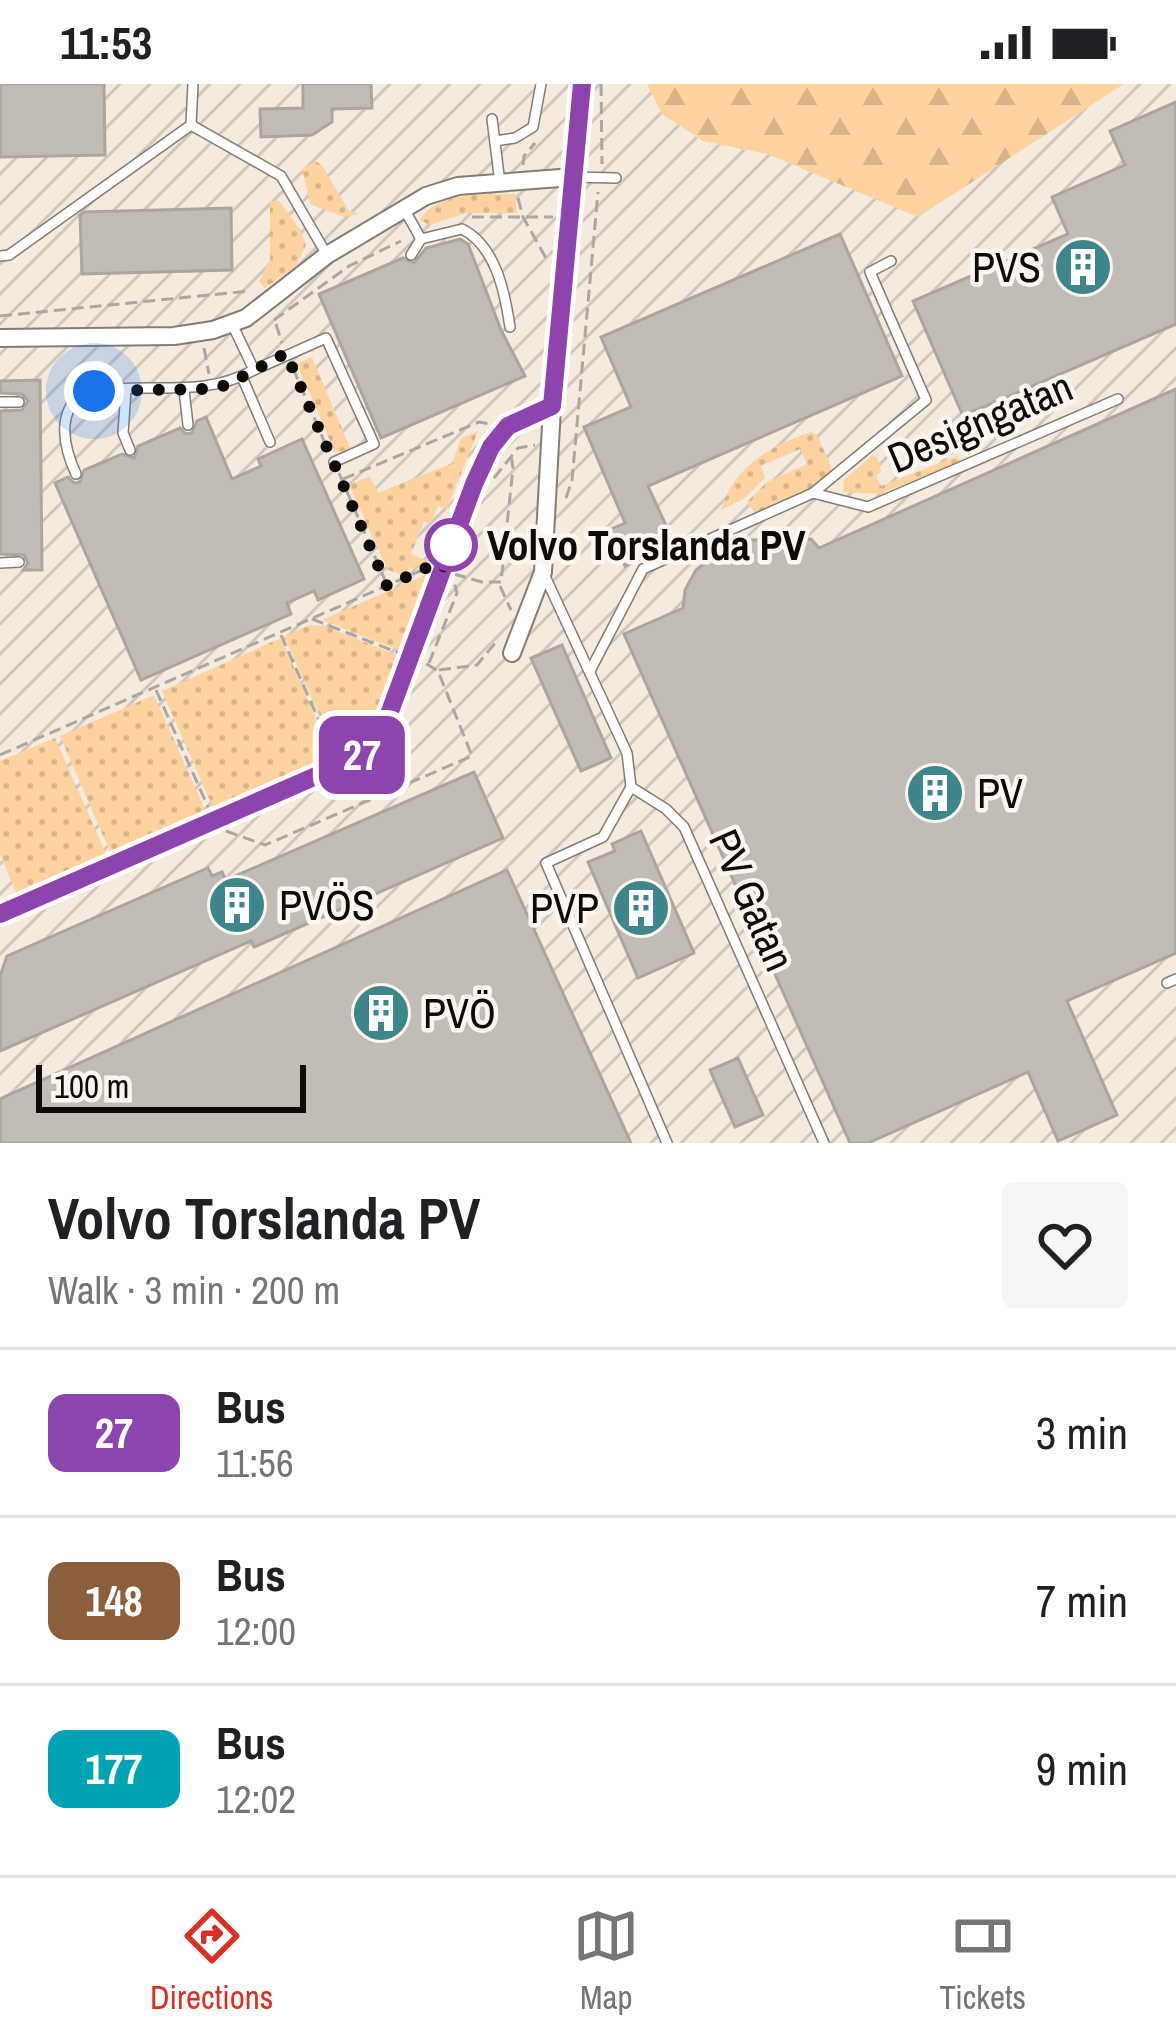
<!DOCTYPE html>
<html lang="en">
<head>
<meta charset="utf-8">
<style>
	:root { --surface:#fff; --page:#f6f6f6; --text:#202124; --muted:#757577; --line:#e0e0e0; --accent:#d93025 }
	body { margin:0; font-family:"Archivo Narrow",sans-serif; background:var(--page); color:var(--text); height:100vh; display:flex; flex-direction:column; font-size:45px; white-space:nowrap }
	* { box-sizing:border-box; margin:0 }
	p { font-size:39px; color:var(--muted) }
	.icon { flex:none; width:66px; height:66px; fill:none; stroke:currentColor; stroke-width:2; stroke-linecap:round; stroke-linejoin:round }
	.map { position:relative; height:1059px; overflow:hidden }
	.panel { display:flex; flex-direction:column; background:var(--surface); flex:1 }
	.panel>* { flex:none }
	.badge { padding:0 24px; border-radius:18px; font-size:42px; line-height:78px }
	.scale { position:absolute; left:36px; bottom:30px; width:270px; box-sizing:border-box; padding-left:12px; border:6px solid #0d0b09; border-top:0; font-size:33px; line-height:42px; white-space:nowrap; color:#0d0b09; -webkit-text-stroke:9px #fbf5ef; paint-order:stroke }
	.you { position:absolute; width:60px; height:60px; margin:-30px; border:9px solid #fff; border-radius:50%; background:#1a73e8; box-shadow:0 0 0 18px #1a73e833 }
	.map>.badge { position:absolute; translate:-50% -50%; box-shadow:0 0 0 6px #fff }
	.round { display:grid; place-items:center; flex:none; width:126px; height:126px; border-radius:12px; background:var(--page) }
	.summary { display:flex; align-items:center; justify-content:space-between; height:204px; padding:0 48px }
	h1 { font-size:57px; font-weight:800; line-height:90px }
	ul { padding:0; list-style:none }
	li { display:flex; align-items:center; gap:36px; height:168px; padding:0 48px; border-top:3px solid var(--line) }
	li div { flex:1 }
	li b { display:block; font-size:45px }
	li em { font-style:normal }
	li .badge { min-width:132px; font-weight:700; text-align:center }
	.status { display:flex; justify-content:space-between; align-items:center; height:84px; padding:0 60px; background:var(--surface); direction:ltr }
	.status svg { height:33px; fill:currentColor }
	.dock { display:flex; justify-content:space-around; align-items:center; height:168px; border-top:3px solid var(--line); background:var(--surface); font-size:33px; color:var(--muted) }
	.dock a { display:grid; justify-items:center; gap:6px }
	.dock .active { color:var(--accent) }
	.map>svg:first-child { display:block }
	.industrial { fill:url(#industrial-furrows) }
	.grass { fill:url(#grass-dots) }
	.forest { fill:url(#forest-firs) }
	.building { fill:#c1bcb6; stroke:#aba6a0; stroke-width:3 }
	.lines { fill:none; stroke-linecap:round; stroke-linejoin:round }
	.service-casing { stroke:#827d77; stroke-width:12 }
	.minor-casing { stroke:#827d77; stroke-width:20 }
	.path { stroke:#aba7a2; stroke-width:3; stroke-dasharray:12 6; stroke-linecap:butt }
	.service { stroke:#fff; stroke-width:9 }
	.minor { stroke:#fff; stroke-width:16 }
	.line-casing { stroke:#fff; stroke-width:27 }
	.line { stroke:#8e44ad; stroke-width:18 }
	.walk { stroke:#0d0b09; stroke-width:12; stroke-dasharray:0 21.6 }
	.stop-dot { fill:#fff; stroke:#8e44ad; stroke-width:6 }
	.labels { text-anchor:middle; stroke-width:9; stroke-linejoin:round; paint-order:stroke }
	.poi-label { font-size:42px; fill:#0d0b09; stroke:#fbf5ef; text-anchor:start }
	.street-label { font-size:42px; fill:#0d0b09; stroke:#fbf5ef }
	.stop-label { font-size:42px; font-weight:bold; fill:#0d0b09; stroke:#fbf5ef; text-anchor:start }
</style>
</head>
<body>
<div class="status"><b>11:53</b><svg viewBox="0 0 49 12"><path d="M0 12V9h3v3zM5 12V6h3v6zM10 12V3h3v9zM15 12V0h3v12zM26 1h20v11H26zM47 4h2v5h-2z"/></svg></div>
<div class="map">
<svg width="1176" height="1059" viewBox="0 0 1176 1059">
	<defs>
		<pattern id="industrial-furrows" width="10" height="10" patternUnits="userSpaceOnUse" patternTransform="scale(3)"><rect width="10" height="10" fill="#f5eade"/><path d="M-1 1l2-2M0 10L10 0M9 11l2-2" fill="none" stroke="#d1c7bd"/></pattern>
		<pattern id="grass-dots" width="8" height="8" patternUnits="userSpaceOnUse" patternTransform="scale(3)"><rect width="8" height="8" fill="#ffd3a0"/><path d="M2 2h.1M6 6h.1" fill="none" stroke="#d9b488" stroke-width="1.8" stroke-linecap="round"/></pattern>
		<pattern id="forest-firs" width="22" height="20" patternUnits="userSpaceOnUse" patternTransform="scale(3)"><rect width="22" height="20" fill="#ffd3a0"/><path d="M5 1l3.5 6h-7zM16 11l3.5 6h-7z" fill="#d9b488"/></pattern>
	</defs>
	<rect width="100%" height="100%" fill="#fbf5ef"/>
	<polygon class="industrial" points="0,0 647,0 662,30 703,57 767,70 918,132 1124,0 1176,0 1176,1059 0,1059"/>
	<g class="grass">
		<polygon points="315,77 322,81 349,127 359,130 344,133 310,120 302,85"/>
		<path d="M515,110L517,129H466L430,141L420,136C435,108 486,110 515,110Z"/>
		<polygon points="270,117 279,117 301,147 306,161 296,182 265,204 259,198 270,176"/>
		<polygon points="312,273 351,366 335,368 297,280"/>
		<polygon points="478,347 447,425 438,422 431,439 424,438 411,470 427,477 400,490 388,486 349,401 370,392 378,409 452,379 461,354"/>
		<path d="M811,348L817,351L831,382L830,391L812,405L756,430L747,418L767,398L807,380L800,365L761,382L765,394L745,414L721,426C734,382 770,362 811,348Z"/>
		<polygon points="872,371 877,373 882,391 880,388 876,392 881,402 958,372 961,378 879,410 843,408 844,396"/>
		<polygon points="425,491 431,491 401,567 322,536"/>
		<path d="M310,541L325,542L399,572C384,611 374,647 336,669L284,552Z"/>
		<polygon points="281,554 333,673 214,726 162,607"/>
		<polygon points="154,611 206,728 111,770 60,652"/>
		<polygon points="55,654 107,772 17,811 0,770 0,677"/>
	</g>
	<polygon class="forest" points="647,0 1124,0 918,133 767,70 703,57 662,30"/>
	<g class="building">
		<polygon points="0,0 104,0 105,71 0,73"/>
		<polygon points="303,0 371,0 372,24 332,25 332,38 312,51 261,53 260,25 303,24"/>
		<polygon points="1176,18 1176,240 963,332 913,217 1068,150 1052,113 1125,81 1110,47"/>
		<polygon points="231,124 232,186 82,190 80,131 84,128"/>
		<polygon points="840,150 902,292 648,402 674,459 625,482 609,446 625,439 584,343 631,323 601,253"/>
		<polygon points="460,155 468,160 501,246 525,292 381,354 319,210 403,174 414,179 426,164"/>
		<polygon points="40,296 42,486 23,486 28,479 24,471 0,470 0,327 22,326 28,317 22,310 0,309 0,297"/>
		<polygon points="1176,305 1176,869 1067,917 1117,1031 1058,1057 1028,988 868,1059 850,1059 624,550 683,524 685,506 696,486 726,462 746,456 811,455 819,464"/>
		<polygon points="206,333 232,395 261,382 258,375 302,355 364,495 318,516 314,507 287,519 291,530 141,596 55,399 68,393 74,399 80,398 84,386 122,370 134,374 138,362 180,344 186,350 192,349 197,337"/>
		<polygon points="562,561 611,674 581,687 531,574"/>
		<polygon points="474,688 503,754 254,863 251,857 0,967 0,892 7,872 208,784 212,792 222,788 226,796"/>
		<polygon points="641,747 694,869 638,894 588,778 615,767 612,760"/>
		<polygon points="507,786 631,1059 0,1059 0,1015"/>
		<polygon points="738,974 763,1031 735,1043 710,986"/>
	</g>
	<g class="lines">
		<g class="service-casing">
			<g id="service">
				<polyline points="492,35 500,99"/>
				<polyline points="191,41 281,92 327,171"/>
				<polyline points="495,57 515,54 533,43 541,0"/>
				<polyline points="573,93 616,94"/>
				<path d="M403,123L421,155L462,145C496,162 505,209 510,243"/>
				<polyline points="411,171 421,155"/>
				<polyline points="0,172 9,171 191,41 193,0"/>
				<polyline points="232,240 254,286 326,254 374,360 334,378"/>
				<polyline points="242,293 270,358"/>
				<polyline points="126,306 123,349 130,366"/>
				<polyline points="184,306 188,341"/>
				<polyline points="0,318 19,318"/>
				<path d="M76,390C64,364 56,329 82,310C141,295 199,317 254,286"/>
				<polyline points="813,409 926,316 870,188 891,177"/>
				<polyline points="0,479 19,478"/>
				<polyline points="543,488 627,669 631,703 666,725 684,743 824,1059"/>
				<polyline points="590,587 643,485 813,409 868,423 1118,315"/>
				<polyline points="631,703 603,753 546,779 667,1059"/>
				<polyline points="0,830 341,681 374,660 385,641 474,400 491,363 508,342 552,323"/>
				<polyline points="1167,899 1176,895"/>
			</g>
		</g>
		<g class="minor-casing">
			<g id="minor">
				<polyline points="0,254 174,252 213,246 246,234 327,171 426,112 458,102 573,93"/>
				<polyline points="512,569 543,488 552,323 582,0"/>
			</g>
		</g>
		<g class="path">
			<polyline points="601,0 602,80"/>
			<polyline points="523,81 524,72 535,59"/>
			<polyline points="518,114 523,133 547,176"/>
			<polyline points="472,133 553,133"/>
			<polyline points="0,232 249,207"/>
			<polyline points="274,236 349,182 401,157"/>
			<polyline points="276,240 282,259"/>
			<polyline points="204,264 209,290"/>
			<polyline points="293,284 327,364"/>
			<polyline points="339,389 387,501"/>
			<polyline points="494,394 518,364 535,361"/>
			<polyline points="343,395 479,338 490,340"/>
			<polyline points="566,414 572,396 598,108"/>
			<polyline points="454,490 482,498 501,498 513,384 511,371"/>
			<polyline points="500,502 511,526"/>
			<polyline points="312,535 399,569"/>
			<polyline points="281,551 333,668"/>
			<polyline points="429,579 457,509 454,498"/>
			<polyline points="439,586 477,581 496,558"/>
			<polyline points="156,606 208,723"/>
			<polyline points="0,671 427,484"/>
			<polyline points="226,747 265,761 472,672 438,587 425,579"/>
		</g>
		<use href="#service" class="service"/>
		<use href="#minor" class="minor"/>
	</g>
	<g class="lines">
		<g class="line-casing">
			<polyline id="line" points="0,830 339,682 374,660 385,641 474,400 491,363 508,342 552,322 582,0"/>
		</g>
		<use href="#line" class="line"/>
		<polyline class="walk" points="94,307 204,305 227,301 286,269 387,502 426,484 443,486 451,461"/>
	</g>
	<defs>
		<g id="building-disc" transform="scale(3)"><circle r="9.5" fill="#3e8689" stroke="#fbf5ef"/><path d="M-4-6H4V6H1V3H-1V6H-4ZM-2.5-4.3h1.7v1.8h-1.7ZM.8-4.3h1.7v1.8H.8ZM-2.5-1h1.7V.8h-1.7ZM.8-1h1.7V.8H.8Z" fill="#fff"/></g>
	</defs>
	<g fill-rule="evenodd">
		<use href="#building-disc" x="1083" y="183"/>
		<use href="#building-disc" x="935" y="709"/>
		<use href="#building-disc" x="237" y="821"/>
		<use href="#building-disc" x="641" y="824"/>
		<use href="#building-disc" x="381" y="929"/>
	</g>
	<circle class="stop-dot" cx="451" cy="461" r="24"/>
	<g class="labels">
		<g class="poi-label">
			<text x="1041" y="198" text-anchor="end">PVS</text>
			<text x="977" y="724">PV</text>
			<text x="279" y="836">PVÖS</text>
			<text x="599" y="839" text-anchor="end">PVP</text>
			<text x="423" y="944">PVÖ</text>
		</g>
		<g class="street-label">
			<text transform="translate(980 338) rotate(-23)" y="15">Designgatan</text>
			<text transform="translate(752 816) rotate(66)" y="15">PV Gatan</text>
		</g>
		<g class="stop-label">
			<text x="487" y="476">Volvo Torslanda PV</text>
		</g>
	</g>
</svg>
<div class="scale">100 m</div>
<div class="you" style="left:94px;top:307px"></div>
<b class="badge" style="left:362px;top:671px;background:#8e44ad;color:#fff">27</b>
</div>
<section class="panel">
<div class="summary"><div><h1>Volvo Torslanda PV</h1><p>Walk · 3 min · 200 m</p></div><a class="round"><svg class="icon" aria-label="heart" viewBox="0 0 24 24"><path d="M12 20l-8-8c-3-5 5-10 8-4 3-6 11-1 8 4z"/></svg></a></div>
<ul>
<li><span class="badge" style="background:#8e44ad;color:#fff">27</span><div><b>Bus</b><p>11:56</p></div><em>3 min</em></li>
<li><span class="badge" style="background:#8b5e3c;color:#fff">148</span><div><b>Bus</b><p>12:00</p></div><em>7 min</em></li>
<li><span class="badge" style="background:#00a3b4;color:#fff">177</span><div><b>Bus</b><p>12:02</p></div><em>9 min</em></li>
</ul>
</section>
<nav class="dock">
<a class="active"><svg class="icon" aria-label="directions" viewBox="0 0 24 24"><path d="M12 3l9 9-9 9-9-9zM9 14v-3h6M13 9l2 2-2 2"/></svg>Directions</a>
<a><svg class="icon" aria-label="map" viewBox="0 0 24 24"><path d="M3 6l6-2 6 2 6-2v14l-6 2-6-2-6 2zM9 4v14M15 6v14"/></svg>Map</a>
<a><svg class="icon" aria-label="tickets" viewBox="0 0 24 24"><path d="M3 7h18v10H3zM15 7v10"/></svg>Tickets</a>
</nav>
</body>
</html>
